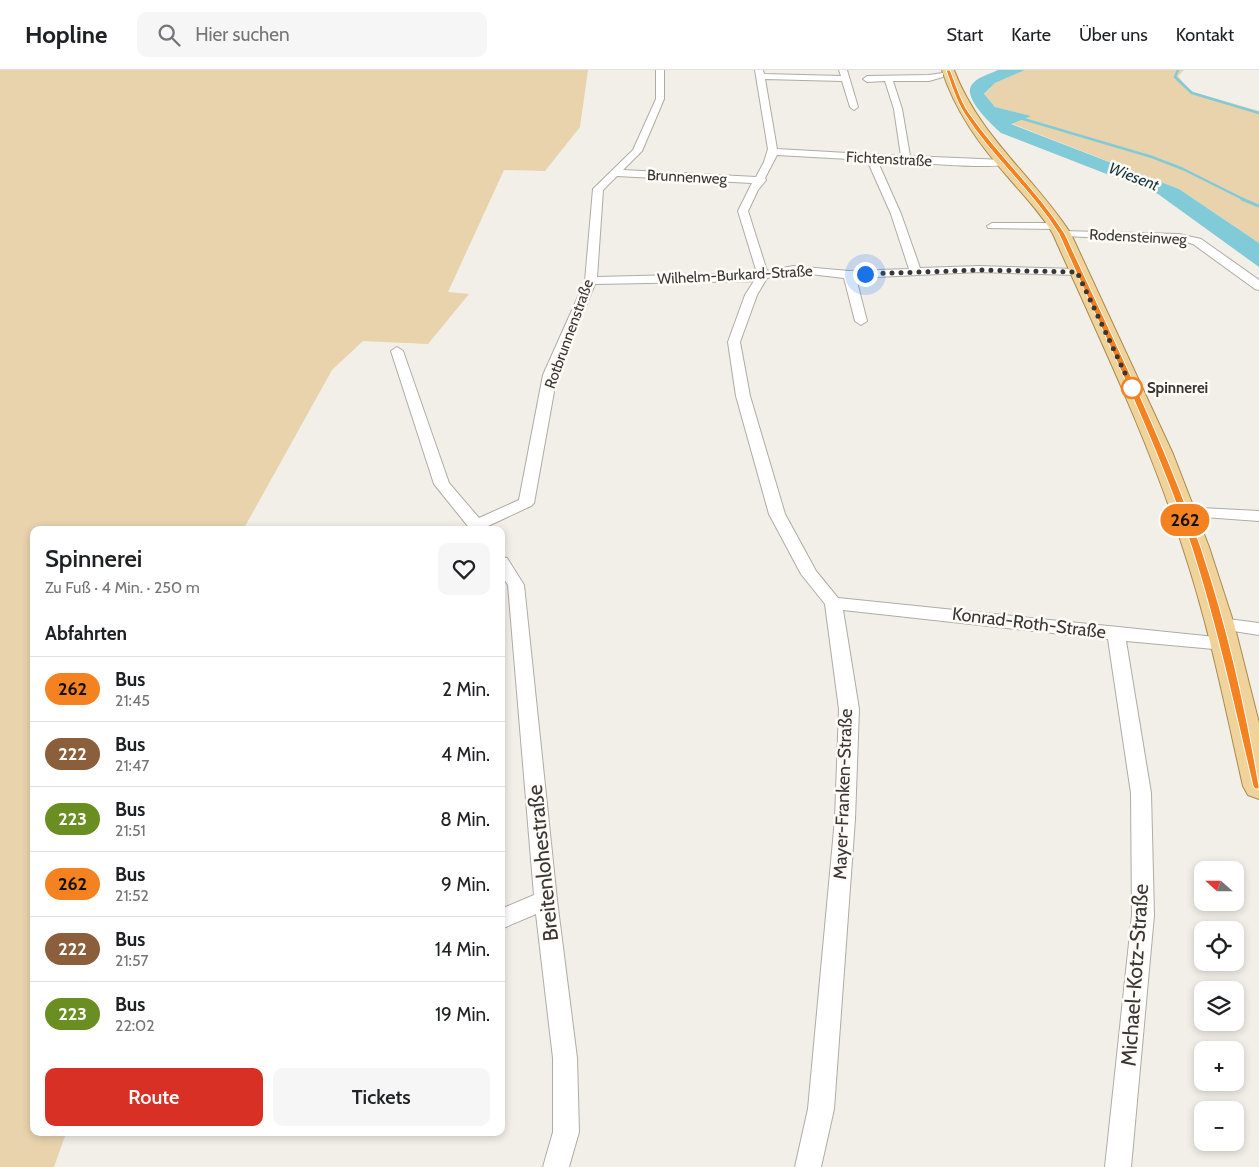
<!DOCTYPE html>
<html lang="de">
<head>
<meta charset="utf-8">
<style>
	:root { --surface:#fff; --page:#f6f6f6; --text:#202124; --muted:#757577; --line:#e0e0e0; --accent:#d93025 }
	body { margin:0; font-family:Cabin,sans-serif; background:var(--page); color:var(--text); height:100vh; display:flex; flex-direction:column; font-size:19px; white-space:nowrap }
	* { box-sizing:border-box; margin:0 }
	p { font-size:16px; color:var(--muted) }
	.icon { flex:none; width:28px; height:28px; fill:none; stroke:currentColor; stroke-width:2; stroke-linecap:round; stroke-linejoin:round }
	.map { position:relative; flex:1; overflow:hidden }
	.panel { position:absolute; left:30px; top:456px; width:475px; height:610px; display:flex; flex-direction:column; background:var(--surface); border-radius:10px; box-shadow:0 2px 8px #0003 }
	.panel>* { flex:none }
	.badge { padding:0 10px; border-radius:16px; font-size:18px; line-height:32px }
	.needle { width:32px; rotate:291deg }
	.fabs { position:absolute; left:1194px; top:791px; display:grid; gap:10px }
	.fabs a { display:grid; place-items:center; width:50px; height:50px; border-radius:10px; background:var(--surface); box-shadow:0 2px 8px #0003; font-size:25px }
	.you { position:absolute; width:25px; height:25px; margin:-12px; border:4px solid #fff; border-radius:50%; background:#1a73e8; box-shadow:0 0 0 8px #1a73e833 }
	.map>.badge { position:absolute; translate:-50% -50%; box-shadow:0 0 0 2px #fff }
	h2 { padding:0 15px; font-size:19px; line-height:45px }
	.round { display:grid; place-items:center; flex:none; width:52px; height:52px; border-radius:10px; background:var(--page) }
	.headline { display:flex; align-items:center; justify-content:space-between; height:85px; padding:0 15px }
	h1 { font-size:24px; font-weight:600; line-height:38px }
	.button { display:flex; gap:10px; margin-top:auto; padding:10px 15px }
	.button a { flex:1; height:58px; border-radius:10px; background:var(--accent); color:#fff; font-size:20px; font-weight:600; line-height:58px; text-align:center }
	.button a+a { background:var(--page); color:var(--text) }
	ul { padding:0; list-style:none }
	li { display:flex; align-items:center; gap:15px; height:65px; padding:0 15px; border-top:1px solid var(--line) }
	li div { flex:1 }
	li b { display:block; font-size:19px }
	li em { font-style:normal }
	li .badge { min-width:55px; font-weight:700; text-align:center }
	header { display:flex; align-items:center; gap:30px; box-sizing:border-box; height:70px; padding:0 25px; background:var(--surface); border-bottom:1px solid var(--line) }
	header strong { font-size:24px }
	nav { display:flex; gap:28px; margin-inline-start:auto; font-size:18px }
	.search { width:350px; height:45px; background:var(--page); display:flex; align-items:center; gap:12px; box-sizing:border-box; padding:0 18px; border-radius:10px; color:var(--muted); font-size:19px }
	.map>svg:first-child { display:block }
	.green { fill:#e8d3ad }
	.water { fill:#81cad7 }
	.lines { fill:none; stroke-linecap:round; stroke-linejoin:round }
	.stream-far1 { stroke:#81cad7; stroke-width:2.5 }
	.stream { stroke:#81cad7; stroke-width:3 }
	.minor-casing { stroke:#afaca6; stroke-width:2 }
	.primary-casing { stroke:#a8894a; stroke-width:2 }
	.minor { fill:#fff; fill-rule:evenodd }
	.primary { fill:#efd39a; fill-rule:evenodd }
	.line { fill:#f58220; stroke:#fff }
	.walk { stroke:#383735; stroke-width:5; stroke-dasharray:0 9 }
	.stop-dot { fill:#fff; stroke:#f58220; stroke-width:2.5 }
	.labels { text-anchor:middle; stroke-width:5; stroke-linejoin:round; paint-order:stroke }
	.far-street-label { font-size:15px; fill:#383735; stroke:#fffcf7 }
	.far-stop-label { font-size:15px; font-weight:bold; fill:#383735; stroke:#fffcf7; text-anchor:start }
	.far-water-label { font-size:16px; font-style:italic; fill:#14383e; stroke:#fffcf7 }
	.street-label { font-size:18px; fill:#383735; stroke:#fffcf7 }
	.near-street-label { font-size:21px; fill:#383735; stroke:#fffcf7 }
</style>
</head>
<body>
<header>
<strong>Hopline</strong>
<div class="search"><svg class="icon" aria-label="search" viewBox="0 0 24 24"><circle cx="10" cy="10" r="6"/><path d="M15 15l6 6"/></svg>Hier suchen</div>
<nav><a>Start</a><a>Karte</a><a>Über uns</a><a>Kontakt</a></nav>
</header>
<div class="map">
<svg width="1259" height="1097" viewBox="0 0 1259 1097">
	<rect width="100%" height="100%" fill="#f2eee8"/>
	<g class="green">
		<polygon points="0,0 588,0 580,57 545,101 504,100 448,222 469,224 428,274 363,271 332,300 243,460 34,460 34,1062 66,1063 54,1097 0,1097"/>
		<polygon points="1025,0 1184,0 1178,6 1190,21 1259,41 1259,173 1179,119 1010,53 1030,46 995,37 984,25 995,13"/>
	</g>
	<path class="water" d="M998,0H1025L995,13L984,24L995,37L1031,46L1011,54L1179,119L1259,173V197L1158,124L1001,63C991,54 964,29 971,16C976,7 990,4 998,0Z"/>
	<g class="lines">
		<g class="stream-far1">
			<polyline points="1178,0 1175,7 1192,23 1259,43"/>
			<polyline points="1020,48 1152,87 1183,99 1245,130"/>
		</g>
		<polyline class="stream" points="1242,129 1259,136"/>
		<g class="minor-casing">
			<g id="minor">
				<path d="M656,0H664V29L642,81L623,100L756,107L764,92L768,79L755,0H763L764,4L841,6L839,0H847L858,37L854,40L850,37L842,11L765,9L777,79L901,86L894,39L885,11L867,12L863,9L867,6L929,5L943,3V7L929,11H893L902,39L910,86L1004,90L1009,93C1000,101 896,91 877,90L901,144L920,198L979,196L1077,199L1083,202L1077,205L979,202L856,208L867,251L861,255L855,251L844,208L793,202L767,208L757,225L740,272L750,326L785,444L816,501L838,528L1225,568L1231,570L1234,574L1231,578L1225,580L1126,571L1151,723L1154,845L1131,1097H1105L1132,845L1131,723L1108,569L843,540L859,639L855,749L834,1039L821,1097H795L808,1039L835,749L839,639L825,534L801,504L769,444L736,326L728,272L745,225L754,211L595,214L557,305L534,433L531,436L486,457L488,460H471L434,414L391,281L397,277L403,281L449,413L479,448L519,430L543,305L585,211L593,119L633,80L656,29ZM777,85L867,90L891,144L909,199L849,201L793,196L767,201L748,141L758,120L766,110L765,108ZM617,106L752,113L738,141L757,203L597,207L603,120Z"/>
				<polygon points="992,153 1057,153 1062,156 1057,159 988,158 987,156"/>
				<polygon points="1062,161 1179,164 1201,169 1259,210 1259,220 1255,219 1193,174 1179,170 1058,166 1056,164"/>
				<polygon points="1182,437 1259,441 1259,451 1176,445 1174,442 1176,439"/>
				<polygon points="501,487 507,488 524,515 557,830 577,988 579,1062 569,1097 543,1097 553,1062 553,988 536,844 501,859 501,839 534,825 508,515 501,505"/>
				<polygon points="1220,548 1259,553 1259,565 1214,558 1211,554 1214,550"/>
			</g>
		</g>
		<g class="primary-casing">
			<path id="primary" d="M942,0H954C979,66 1034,107 1071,164L1173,384L1209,477L1234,554L1259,653V729L1248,725L1243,716C1225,636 1209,556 1183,478C1149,370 1099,268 1053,164C1041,143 1024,126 1008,107C980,75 955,41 942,0Z"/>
		</g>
		<use href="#minor" class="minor"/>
		<use href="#primary" class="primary"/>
	</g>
	<path class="line" d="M946,0H950C956,14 960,30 969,43C998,85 1037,120 1065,164C1112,267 1164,370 1201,478C1227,555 1245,636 1259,716V719H1255L1253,716C1234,636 1217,556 1192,478C1156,370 1105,267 1059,164C1032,120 991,86 964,43C956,30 951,14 946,0Z"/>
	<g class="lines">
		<polyline class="walk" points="865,204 979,200 1077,202 1132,318"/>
	</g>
	<circle class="stop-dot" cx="1132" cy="318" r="10"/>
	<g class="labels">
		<g class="far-street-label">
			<text transform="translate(889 89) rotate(3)" y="5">Fichtenstraße</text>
			<text transform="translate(687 107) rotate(3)" y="5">Brunnenweg</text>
			<text transform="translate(1138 167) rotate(3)" y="5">Rodensteinweg</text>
			<text transform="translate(735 205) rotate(-3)" y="5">Wilhelm-Burkard-Straße</text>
			<text transform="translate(569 264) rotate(-70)" y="5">Rotbrunnenstraße</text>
		</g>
		<g class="far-stop-label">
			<text x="1147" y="323">Spinnerei</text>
		</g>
		<g class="far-water-label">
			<text transform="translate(1134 106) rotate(21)" y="6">Wiesent</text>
		</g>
		<g class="street-label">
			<text transform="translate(1029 553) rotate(7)" y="6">Konrad-Roth-Straße</text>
			<text transform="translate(843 724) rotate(-88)" y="6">Mayer-Franken-Straße</text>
		</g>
		<g class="near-street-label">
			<text transform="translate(543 793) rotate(-96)" y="7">Breitenlohestraße</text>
			<text transform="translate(1135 905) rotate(-86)" y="7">Michael-Kotz-Straße</text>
		</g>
	</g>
</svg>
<div class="fabs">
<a><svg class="needle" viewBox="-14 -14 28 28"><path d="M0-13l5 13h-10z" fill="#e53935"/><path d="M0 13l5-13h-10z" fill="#757577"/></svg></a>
<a><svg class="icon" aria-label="locate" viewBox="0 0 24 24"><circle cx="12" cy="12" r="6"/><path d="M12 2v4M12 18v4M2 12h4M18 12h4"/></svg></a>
<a><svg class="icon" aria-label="layers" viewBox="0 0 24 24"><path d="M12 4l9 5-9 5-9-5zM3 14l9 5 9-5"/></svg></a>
<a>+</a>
<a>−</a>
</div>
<div class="you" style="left:865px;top:204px"></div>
<b class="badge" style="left:1185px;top:450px;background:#f58220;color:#111">262</b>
<section class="panel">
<div class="headline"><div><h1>Spinnerei</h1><p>Zu Fuß · 4 Min. · 250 m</p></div><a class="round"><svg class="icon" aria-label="heart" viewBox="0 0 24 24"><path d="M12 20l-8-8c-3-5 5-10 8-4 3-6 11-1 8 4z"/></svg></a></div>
<h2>Abfahrten</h2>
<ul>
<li><span class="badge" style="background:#f58220;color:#111">262</span><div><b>Bus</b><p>21:45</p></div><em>2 Min.</em></li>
<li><span class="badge" style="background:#8b5e3c;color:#fff">222</span><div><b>Bus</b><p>21:47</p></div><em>4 Min.</em></li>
<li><span class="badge" style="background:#6b8e23;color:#fff">223</span><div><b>Bus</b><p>21:51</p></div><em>8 Min.</em></li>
<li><span class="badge" style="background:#f58220;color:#111">262</span><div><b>Bus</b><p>21:52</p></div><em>9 Min.</em></li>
<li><span class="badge" style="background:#8b5e3c;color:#fff">222</span><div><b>Bus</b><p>21:57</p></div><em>14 Min.</em></li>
<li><span class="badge" style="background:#6b8e23;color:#fff">223</span><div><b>Bus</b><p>22:02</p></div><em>19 Min.</em></li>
</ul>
<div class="button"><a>Route</a><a>Tickets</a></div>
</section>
</div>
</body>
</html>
